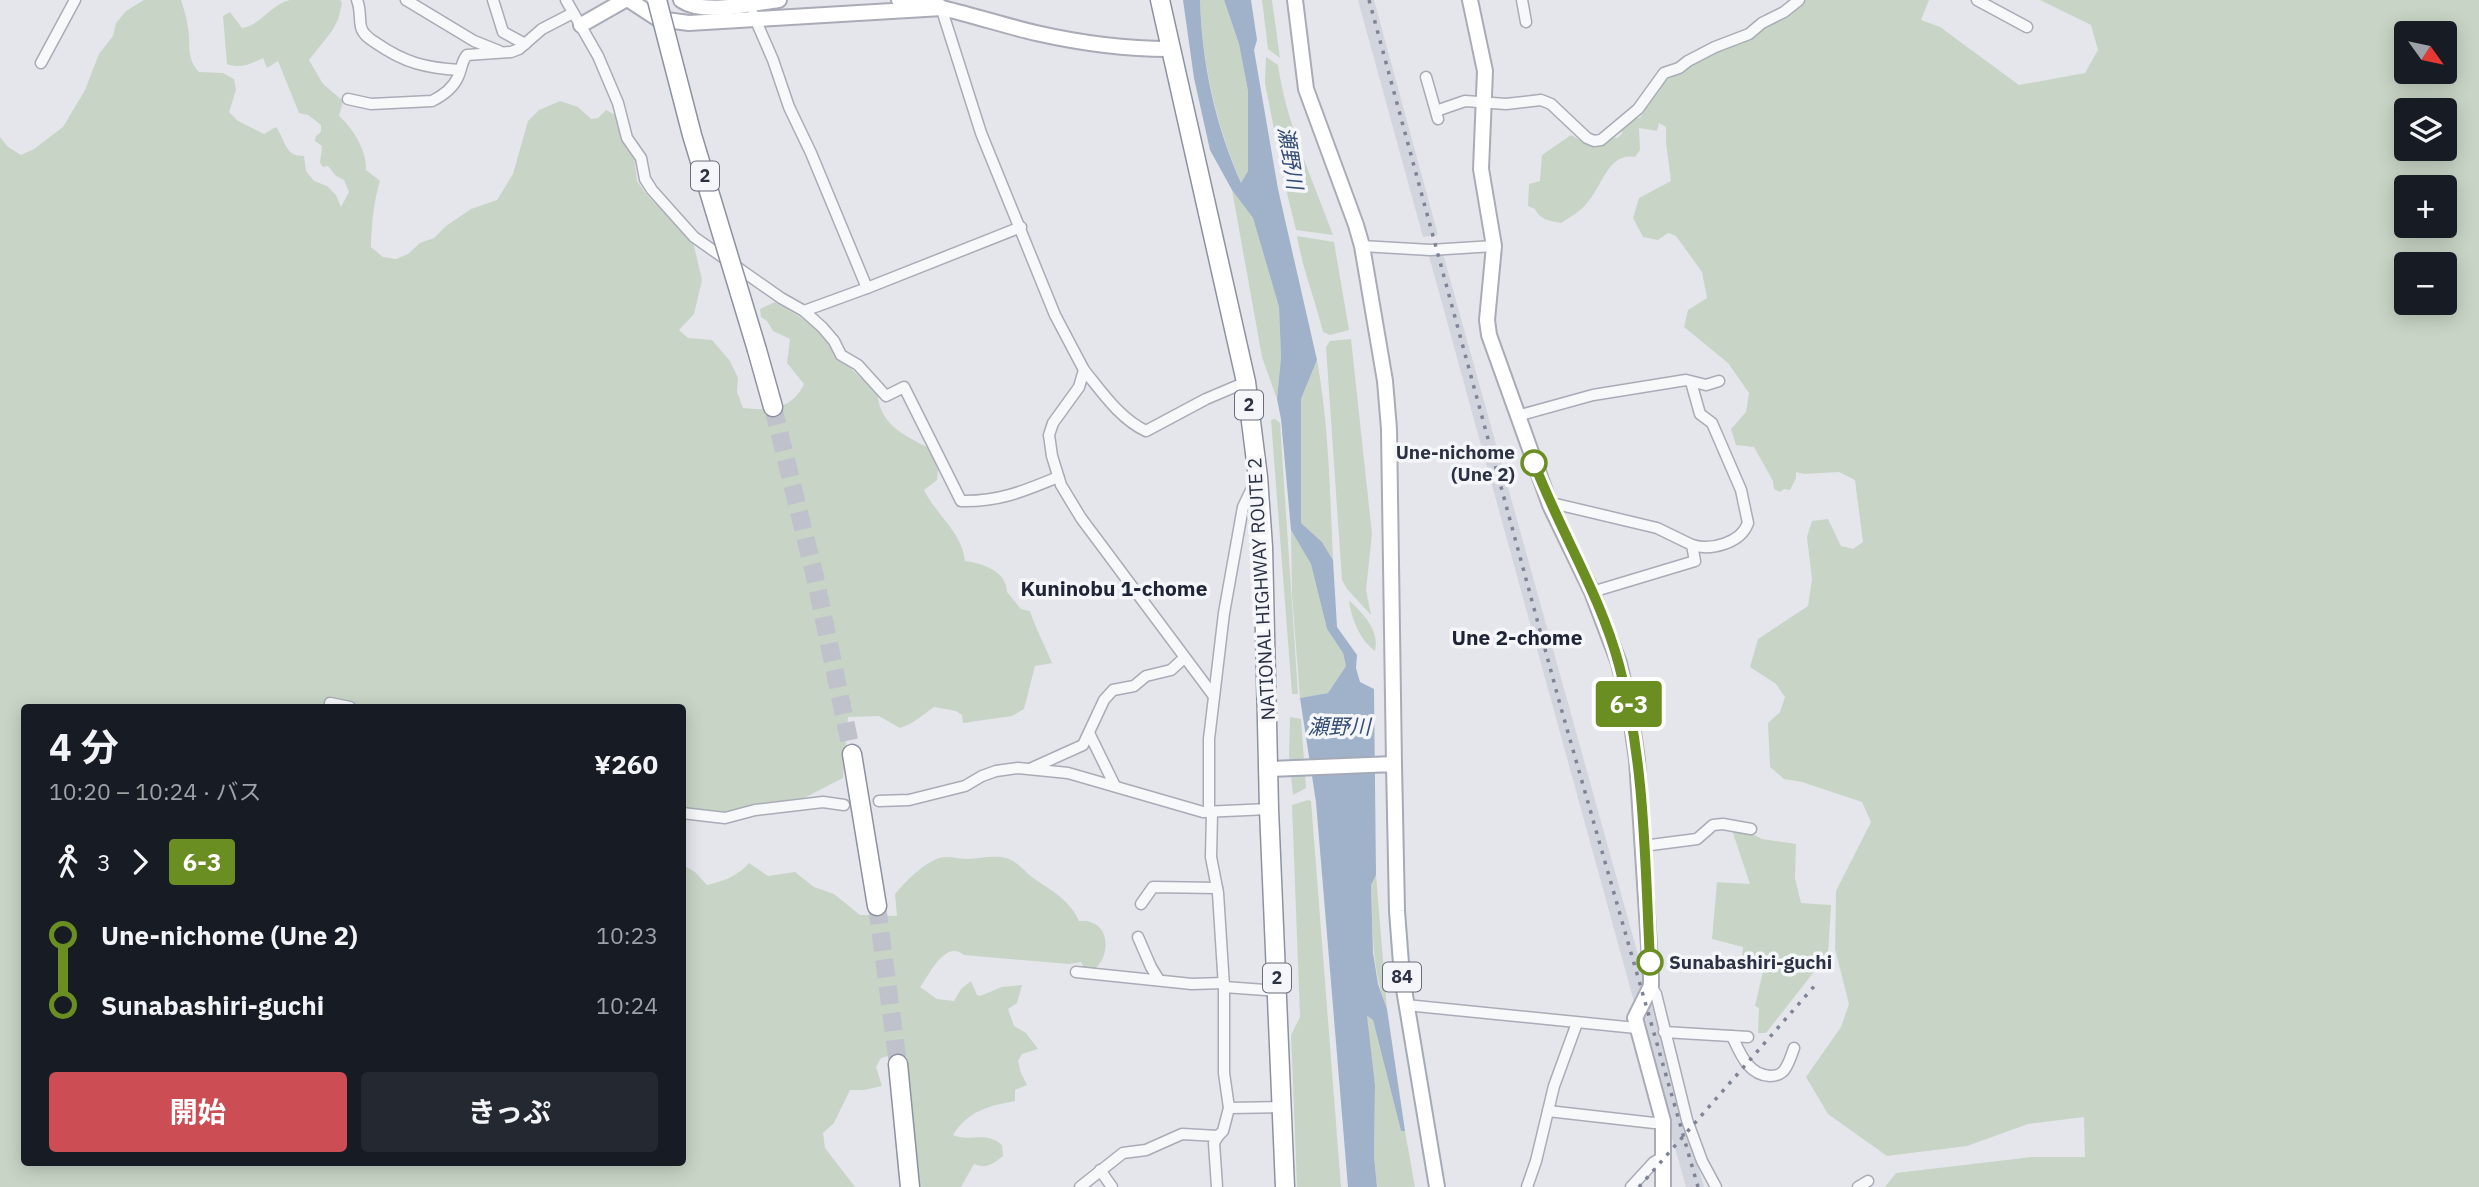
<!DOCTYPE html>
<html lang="ja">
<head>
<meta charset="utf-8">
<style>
	:root { --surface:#171b24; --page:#242831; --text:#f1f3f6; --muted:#9ea1a6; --accent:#cc4e54 }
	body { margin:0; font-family:"IBM Plex Sans","Noto Sans JP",sans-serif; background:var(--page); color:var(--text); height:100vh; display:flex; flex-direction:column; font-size:26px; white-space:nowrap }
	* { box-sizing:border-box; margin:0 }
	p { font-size:23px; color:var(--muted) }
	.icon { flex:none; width:38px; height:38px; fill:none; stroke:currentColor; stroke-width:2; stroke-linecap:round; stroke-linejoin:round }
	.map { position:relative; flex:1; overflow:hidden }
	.side { position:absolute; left:21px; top:704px; width:665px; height:462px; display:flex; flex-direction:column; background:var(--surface); border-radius:7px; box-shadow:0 4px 18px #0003 }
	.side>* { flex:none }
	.badge { padding:0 14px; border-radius:5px; font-size:24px; line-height:46px }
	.needle { width:46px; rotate:123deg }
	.tools { position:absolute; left:2394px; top:21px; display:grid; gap:14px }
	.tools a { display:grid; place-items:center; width:63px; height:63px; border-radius:7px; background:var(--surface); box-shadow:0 4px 18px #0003; font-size:35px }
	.map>.badge { position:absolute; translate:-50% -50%; box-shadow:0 0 0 4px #fff }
	.legs { display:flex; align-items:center; gap:10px; height:77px; padding:0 28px; font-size:23px }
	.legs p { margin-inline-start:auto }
	.overview { display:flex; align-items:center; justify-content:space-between; height:119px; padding:0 28px }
	h1 { font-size:38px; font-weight:700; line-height:52px }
	.cta { display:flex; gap:14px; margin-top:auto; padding:14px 28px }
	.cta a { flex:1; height:80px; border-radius:7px; background:var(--accent); color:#fff; font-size:28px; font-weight:700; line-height:80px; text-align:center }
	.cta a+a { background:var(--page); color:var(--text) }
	ul { padding:0 28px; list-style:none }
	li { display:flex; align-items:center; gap:24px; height:70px; font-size:26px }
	li i { display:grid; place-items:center; width:10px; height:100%; margin:0 9px; background:currentColor }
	li i::after { content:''; width:18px; height:18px; margin:-9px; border:5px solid; border-radius:50%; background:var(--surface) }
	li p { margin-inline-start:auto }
	li:first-child i { background:linear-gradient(#0000 50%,currentColor 0) }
	li:last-child i { background:linear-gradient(currentColor 50%,#0000 0) }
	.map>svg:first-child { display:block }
	.built { fill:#d2d5de }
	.green { fill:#c8d5c6; fill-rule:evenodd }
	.water { fill:#a0b1ca }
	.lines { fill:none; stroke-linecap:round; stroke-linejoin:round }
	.highway-tunnel { stroke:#bfc2ca; stroke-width:18; stroke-dasharray:18 9; stroke-linecap:butt }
	.street-casing { stroke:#a9acb6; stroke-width:13 }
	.secondary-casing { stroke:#a9acb6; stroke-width:18 }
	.primary-casing { stroke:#a4aab7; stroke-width:18 }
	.highway-casing { stroke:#8c92a2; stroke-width:21 }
	.street { stroke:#f7f8fa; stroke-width:10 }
	.secondary { stroke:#fff; stroke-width:14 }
	.primary { stroke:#fff; stroke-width:14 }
	.highway { stroke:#fff; stroke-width:18 }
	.rail { stroke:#7e8495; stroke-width:3.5; stroke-dasharray:3.5 7; stroke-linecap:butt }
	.highway-bridge-casing { stroke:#8c92a2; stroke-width:21; stroke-linecap:butt }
	.highway-bridge { stroke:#fff; stroke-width:18 }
	.line-1-casing { stroke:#fff; stroke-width:16 }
	.line-1 { stroke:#6b8e23; stroke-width:10 }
	.stop-1-dot { fill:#fff; stroke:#6b8e23; stroke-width:3.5 }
	.labels { text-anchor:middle; stroke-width:7; stroke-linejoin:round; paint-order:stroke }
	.shield { fill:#f4f6f9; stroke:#686d7a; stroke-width:2 }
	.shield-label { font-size:18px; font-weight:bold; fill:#2c3244 }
	.stop-label { font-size:19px; font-weight:bold; fill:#2c3244; stroke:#f4f6f9; text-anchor:end }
	.street-label { font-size:19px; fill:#2c3244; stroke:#f4f6f9 }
	.water-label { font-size:21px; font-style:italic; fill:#364d78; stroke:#f4f6f9 }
	.neighbourhood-label { font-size:21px; font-weight:bold; fill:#1e2335; stroke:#f4f6f9 }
</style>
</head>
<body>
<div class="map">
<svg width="2479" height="1187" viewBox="0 0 2479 1187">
	<rect width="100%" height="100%" fill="#e4e6ec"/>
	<g class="built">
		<polygon points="1358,0 1374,0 1438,235 1423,237"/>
		<polygon points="1440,243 1647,987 1704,1187 1686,1187 1639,1020 1426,245"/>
	</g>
	<g class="green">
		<path d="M144,0H181C184,9 187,19 188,28C191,46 186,58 199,72L223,73L234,79L236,90L229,112L238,121L264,134L276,127C286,141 285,157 304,156L306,171L314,181L327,186L336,195L341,207L349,192L344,180L336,176L328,166L323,167L320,163L322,146L315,141L316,136L321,132V125L308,115L299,113L278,61L267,68L263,58C250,64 241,69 227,64L223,16L230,12L242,28C260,26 271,4 290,0C306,0 325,0 340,0L342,3L338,20L332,31L309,60L323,84L343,101L339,116C353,128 367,151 366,170L380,181C374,199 371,228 371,247L383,257L396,259L408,254L420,243L434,238L446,226L471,209L497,200L513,174L528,121L539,110L560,101L578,107L591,119L598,118L606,110L615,115L622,141L634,156L637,181L646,194L693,242L702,280L694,314L679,330L688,338L712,340L730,361L738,378L737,392L743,408C768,411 792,410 804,384L787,363L790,339L773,331L767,321L761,317L760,309L775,302L810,323L827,337L846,364L877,393C881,427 904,434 930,449L938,470L937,480L924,490C936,515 962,532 965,561C983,563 1007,572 1007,592L1021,609L1030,611C1036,630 1045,645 1052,663L1035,666L1024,709L1012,716L963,723L962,715L956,711L934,707C921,716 915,723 900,728L879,716L848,717L843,778L802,799L758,806L736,812L707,811L683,808L682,707H24V1162H682L683,865L695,872L707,885C724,881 738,876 749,863L768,876L795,872L814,887L834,894L860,915L897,916L895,894C906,881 929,857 946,857C953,857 961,859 968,859C980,858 994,855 1006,858C1018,861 1026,874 1036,880C1053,891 1071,902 1079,921C1083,921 1087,920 1090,922C1112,928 1109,961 1092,971L1084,968L1081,962L1069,964L964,955C945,939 930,974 920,987L937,999L954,1001L961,989L971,981L977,995L980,996L1002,987L1022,985L1017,1003L1008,1009L1014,1026L1026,1033L1038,1049L1022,1054L1018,1061L1021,1073L1027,1085L1015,1090V1101C988,1106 968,1111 953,1135C973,1143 984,1130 1002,1145L1003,1156C993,1164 987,1169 974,1164L961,1187H917C916,1143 908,1101 907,1058L898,1053L881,1058L876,1067L882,1086L864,1090H850L834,1123L823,1133L825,1148L855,1187H0V137L8,147L21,155L34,149L63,127L85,90L99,54L113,36L116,23L126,11Z"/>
		<path d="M1200,0H1224L1239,44L1248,91V171L1241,183C1216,124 1202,64 1200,0Z"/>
		<polygon points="1262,0 1272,0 1280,58 1268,49"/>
		<path d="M1806,0H1929L1921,20L1940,27L2019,85L2085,73L2098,50L2091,25L2040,0H2479V1187H1885L1896,1173L2032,1157H2085L2084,1117L2028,1124L1967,1146L1887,1156L1828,1114L1806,1077L1841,1027L1849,1004L1835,949L1836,891L1871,822L1862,802L1802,782L1784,779L1770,767L1768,723L1780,712L1785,697L1776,684L1750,667L1758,639L1808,606L1812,579L1807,537L1812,521L1828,519L1841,546L1853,549L1863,542L1855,480L1839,472L1804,474L1796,472V478L1790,490L1784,489L1780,492L1774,489L1773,481L1754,447L1736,445L1731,429L1746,412L1749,393L1728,363L1684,327L1688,310L1707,298L1702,272L1676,236L1668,233L1658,240L1643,237L1633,218L1639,198L1671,181L1666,143V127L1659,123L1657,131L1639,128L1640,150L1635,157C1608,152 1602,187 1587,203C1580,212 1570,217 1561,223C1550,221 1540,220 1535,209L1528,206L1529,184L1540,181L1542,155L1571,135L1592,147L1610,137L1617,138L1622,134V124L1631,118H1640L1661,83ZM2406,33H2445V72H2406ZM2406,110H2445V149H2406ZM2406,187H2445V226H2406ZM2406,264H2445V303H2406Z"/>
		<path d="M1266,57L1278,65C1286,123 1313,180 1333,235L1296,230L1285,185L1265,83Z"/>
		<polygon points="1232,190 1253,218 1279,307 1281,357 1277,399 1262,357"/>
		<path d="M1297,236L1334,242L1349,330L1330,335L1323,332C1315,299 1303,271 1297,236Z"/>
		<polygon points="1351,339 1372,534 1366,590 1371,615 1347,589 1342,580 1326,347 1330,341"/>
		<path d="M1317,360C1329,427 1330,493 1333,560L1322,542L1301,523V399Z"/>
		<polygon points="1275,419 1280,423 1298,694 1292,694 1271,420"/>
		<polygon points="1291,530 1311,563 1327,629 1343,653 1346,666 1328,693 1300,698 1292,596"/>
		<path d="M1349,600C1363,614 1380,630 1375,651C1360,640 1351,618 1349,600Z"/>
		<polygon points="1290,717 1301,719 1306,788 1293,795 1289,755"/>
		<polygon points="1308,800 1311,801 1341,1187 1297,1187 1291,1035 1300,1017 1292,805"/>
		<polygon points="1732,830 1748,832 1762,839 1796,844 1795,878 1801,903 1831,905 1828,954 1766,1033 1758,1033 1759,1008 1755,1006 1764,967 1742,958 1743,947 1712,939 1717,882 1750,884"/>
		<path d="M1376,875L1387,1009C1371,968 1373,929 1371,885Z"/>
		<polygon points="1366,1016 1373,1020 1401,1131 1405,1131 1415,1187 1377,1187 1374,1156 1375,1085"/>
	</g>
	<path class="water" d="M1183,0H1200C1202,64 1215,124 1241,183L1248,171V91L1239,44L1224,0H1251L1257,40L1254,50L1278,189L1317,360L1301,399V523L1322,542L1333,560L1337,627L1357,655L1356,668L1360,682L1374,689L1376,875L1371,885L1373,953L1378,984L1387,1009L1405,1131H1401L1373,1020L1367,1016L1375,1085L1374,1156L1377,1187H1348L1316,802L1300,698L1328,693L1346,666L1343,653L1327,629L1311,564L1291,530L1281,419L1277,399L1281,357L1279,307L1253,218L1232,190L1210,150L1194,78Z"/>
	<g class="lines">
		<g class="highway-tunnel">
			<polyline points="773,407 815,577 852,754"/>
			<polyline points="877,906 898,1064"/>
		</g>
		<g class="street-casing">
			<g id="street">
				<path d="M357,0C361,10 359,18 361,27C363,35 370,39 376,43C405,63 426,68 460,70"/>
				<polyline points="406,0 474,41 499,51"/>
				<polyline points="493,0 503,32 525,44"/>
				<polyline points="566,0 598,56 618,103 627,138 641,158 645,179 652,190 694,237 781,298 804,311 867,288 1021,227"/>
				<polyline points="1522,0 1526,22"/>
				<polyline points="1977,0 2027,27"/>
				<polyline points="940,4 981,133 1055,315 1084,370 1079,387 1053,423 1049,435 1052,456 1061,485 1081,518 1213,695"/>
				<polyline points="753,14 773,60 789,107 811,153 867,288"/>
				<polyline points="41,63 75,0"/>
				<polyline points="1426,77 1438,119"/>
				<path d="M348,99L371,104L432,101C442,96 453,88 458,77C462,69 461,62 467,55L511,52L519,49L542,29L573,13"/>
				<polyline points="1436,111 1465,101 1506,104 1541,100 1551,104 1587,138 1594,141 1601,140 1638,109 1664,73 1679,68 1688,61 1715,47 1749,34 1762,23 1784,12 1799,0"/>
				<polyline points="1362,246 1430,250 1494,246"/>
				<path d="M804,311L822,327L834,341L841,355L858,365L886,396L904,387L961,501C999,502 1024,491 1058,477"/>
				<path d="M1084,370C1102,392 1120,419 1146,431L1206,399L1246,382"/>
				<path d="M1691,382L1700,414L1712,423L1741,490L1748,523C1741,543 1711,551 1692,545"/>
				<polyline points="1517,416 1593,395 1686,380 1706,385 1719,381"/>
				<polyline points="1550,505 1556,504 1657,528 1692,545 1695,561 1592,592"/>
				<polyline points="330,703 350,707"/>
				<polyline points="1089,733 1115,786"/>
				<polyline points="1032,768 1083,745 1104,700 1113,690 1134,686 1146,676 1171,670 1184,658"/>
				<polyline points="879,801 909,800 965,786 982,776 996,771 1018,768 1068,773 1203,812 1269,809"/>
				<polyline points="1209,812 1209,739 1224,613 1243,507 1255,482"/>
				<polyline points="682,813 725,818 755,810 823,802 844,805"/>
				<polyline points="1643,846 1697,839 1713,825 1723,824 1751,829"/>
				<polyline points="1141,904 1153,887 1217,888"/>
				<polyline points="1138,937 1151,967 1159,980"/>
				<polyline points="1076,972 1192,984 1224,983"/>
				<polyline points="1651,986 1656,994 1687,1120 1702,1161 1716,1187"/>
				<polyline points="1224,987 1278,991"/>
				<polyline points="1406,1005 1636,1028"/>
				<polyline points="1664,1032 1748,1037"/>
				<path d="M1732,1036C1740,1053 1748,1075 1770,1076C1775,1076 1782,1074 1785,1069C1789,1063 1792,1054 1794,1048"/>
				<polyline points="1229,1108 1282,1107"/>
				<polyline points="1548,1111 1654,1123 1663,1121"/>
				<polyline points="1100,1170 1112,1187"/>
				<polyline points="1080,1187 1123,1153 1146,1150 1182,1134 1218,1136 1223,1131 1229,1108 1224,1073 1224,987 1218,893 1211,857 1212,812"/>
				<polyline points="1217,1187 1214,1143 1218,1136"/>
				<polyline points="1527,1187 1536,1161 1554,1086 1577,1023"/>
				<polyline points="1631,1187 1654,1162 1663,1157"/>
				<polyline points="1858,1187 1868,1181"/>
			</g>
		</g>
		<g class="secondary-casing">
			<g id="secondary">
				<polyline points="629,0 658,19 689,23 942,8"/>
				<path d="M681,0C704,16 752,3 779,0"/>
				<path d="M899,0C946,6 990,22 1036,33C1080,43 1124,49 1169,49"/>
				<polyline points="1295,0 1306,89 1356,225 1362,246 1385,381 1389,429 1394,764"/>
				<polyline points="1470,0 1485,71 1481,169 1494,246 1487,320 1489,335 1550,505 1592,592 1619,663 1630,711 1637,760 1651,977 1651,986 1635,1018 1663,1121 1663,1187"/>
				<polyline points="581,25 625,0"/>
			</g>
		</g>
		<g class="primary-casing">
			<polyline id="primary" points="1268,769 1394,764 1397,911 1402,977 1437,1187"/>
		</g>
		<g class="highway-casing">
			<g id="highway">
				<polyline points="1160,0 1246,382 1258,477 1263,547 1269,809 1285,1187"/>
				<polyline points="757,350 773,407"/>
				<polyline points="852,754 877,906"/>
				<polyline points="898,1064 910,1187"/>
			</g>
		</g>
		<use href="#street" class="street"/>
		<use href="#secondary" class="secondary"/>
		<use href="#primary" class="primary"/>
		<use href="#highway" class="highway"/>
		<g class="rail">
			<polyline points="1369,0 1561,708 1698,1187"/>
			<polyline points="1639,1187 1817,983"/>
		</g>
		<g class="highway-bridge-casing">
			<polyline id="highway-bridge" points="657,0 692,135 757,350"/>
		</g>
		<use href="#highway-bridge" class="highway-bridge"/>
	</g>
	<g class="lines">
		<g class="line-1-casing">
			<path id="line-1" d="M1534,463C1560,531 1600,594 1619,665C1645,760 1645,863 1650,962"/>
		</g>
		<use href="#line-1" class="line-1"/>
	</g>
	<g class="stop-1-dot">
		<circle cx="1534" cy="463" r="12"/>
		<circle cx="1650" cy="962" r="12"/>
	</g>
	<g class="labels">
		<g class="shield">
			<rect x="691" y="161.5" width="28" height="29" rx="5"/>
			<rect x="1235" y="390.5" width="28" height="29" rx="5"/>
			<rect x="1383" y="962.5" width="38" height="29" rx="5"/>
			<rect x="1263" y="963.5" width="28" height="29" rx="5"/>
		</g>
		<g class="shield-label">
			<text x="705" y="182">2</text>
			<text x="1249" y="411">2</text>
			<text x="1402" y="983">84</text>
			<text x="1277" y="984">2</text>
		</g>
		<g class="stop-label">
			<text x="1515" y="459">Une-nichome<tspan x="1515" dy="22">(Une 2)</tspan></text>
			<text x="1669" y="969" text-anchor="start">Sunabashiri-guchi</text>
		</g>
		<g class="street-label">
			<text transform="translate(1261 589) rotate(-93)" y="7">NATIONAL HIGHWAY ROUTE 2</text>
		</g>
		<g class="water-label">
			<text transform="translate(1290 158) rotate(81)" y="7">瀬野川</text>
			<text x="1339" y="734">瀬野川</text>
		</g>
		<g class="neighbourhood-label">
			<text x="1114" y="596">Kuninobu 1-chome</text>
			<text x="1517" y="645">Une 2-chome</text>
		</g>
	</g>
</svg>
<div class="tools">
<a><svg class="needle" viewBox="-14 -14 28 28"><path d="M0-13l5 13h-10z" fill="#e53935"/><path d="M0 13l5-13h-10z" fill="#9ea1a6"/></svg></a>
<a><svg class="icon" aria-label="layers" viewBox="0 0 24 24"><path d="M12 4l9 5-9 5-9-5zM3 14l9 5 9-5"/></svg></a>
<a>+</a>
<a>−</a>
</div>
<b class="badge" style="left:1629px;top:704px;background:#6b8e23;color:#fff">6-3</b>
<section class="side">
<div class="overview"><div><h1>4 分</h1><p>10:20 – 10:24 · バス</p></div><b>¥260</b></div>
<div class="legs"><svg class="icon" aria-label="walk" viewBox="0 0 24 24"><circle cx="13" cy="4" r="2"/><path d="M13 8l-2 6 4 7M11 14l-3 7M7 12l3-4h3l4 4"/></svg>3<svg class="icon" aria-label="forward" viewBox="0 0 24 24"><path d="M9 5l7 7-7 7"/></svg><b class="badge" style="background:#6b8e23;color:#fff">6-3</b></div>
<ul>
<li><i style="color:#6b8e23"></i><b>Une-nichome (Une 2)</b><p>10:23</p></li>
<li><i style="color:#6b8e23"></i><b>Sunabashiri-guchi</b><p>10:24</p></li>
</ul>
<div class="cta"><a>開始</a><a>きっぷ</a></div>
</section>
</div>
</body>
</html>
